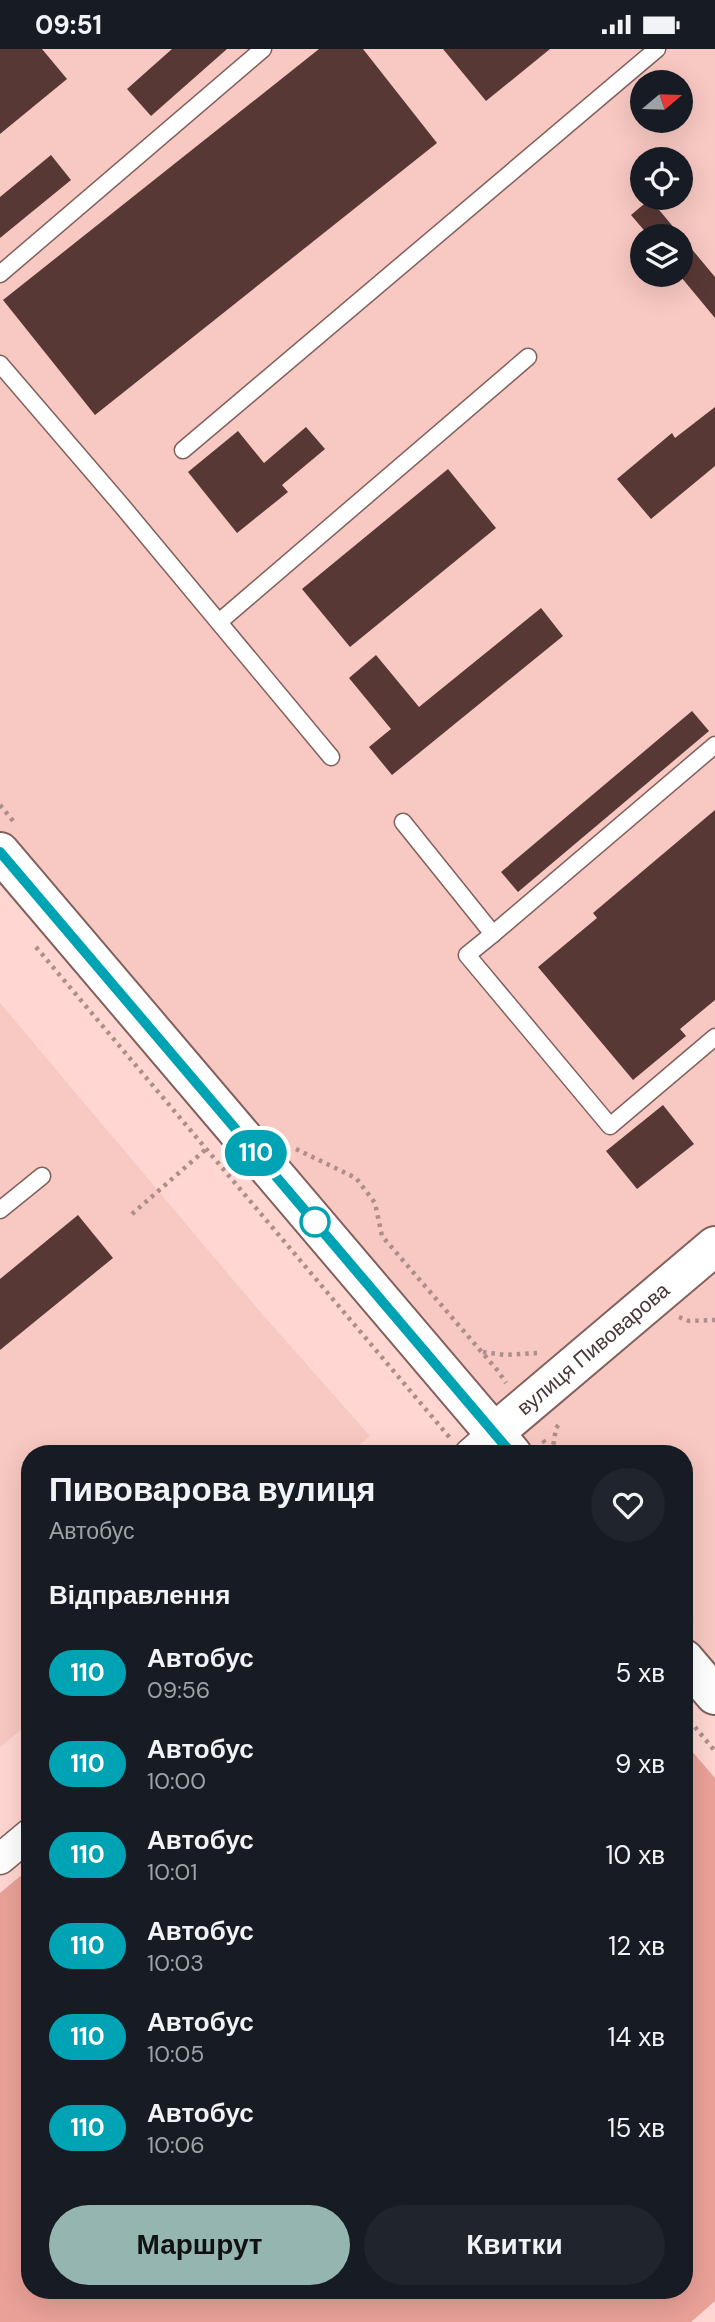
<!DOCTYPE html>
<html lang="uk">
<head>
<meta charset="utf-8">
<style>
	:root { --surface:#171b24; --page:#20242c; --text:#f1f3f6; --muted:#9ea1a6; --accent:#95b5b0 }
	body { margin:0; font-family:"DM Sans",sans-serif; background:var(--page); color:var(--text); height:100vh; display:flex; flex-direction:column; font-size:26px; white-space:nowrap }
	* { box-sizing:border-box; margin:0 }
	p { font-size:23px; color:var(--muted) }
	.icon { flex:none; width:38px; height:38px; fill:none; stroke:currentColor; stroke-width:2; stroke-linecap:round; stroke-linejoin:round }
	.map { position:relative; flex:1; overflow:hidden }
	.side { position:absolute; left:21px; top:1396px; width:672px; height:854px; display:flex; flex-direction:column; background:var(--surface); border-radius:28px; box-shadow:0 7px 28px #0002 }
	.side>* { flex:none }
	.badge { padding:0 14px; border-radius:23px; font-size:24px; line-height:46px }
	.needle { width:46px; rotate:71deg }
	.fabs { position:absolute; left:630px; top:21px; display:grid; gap:14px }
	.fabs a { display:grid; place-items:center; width:63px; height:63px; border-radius:50%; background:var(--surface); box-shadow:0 7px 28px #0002; font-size:35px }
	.map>.badge { position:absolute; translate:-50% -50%; box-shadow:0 0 0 4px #fff }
	h2 { padding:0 28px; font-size:26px; line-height:63px }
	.round { display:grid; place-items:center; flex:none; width:74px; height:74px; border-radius:37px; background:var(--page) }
	.summary { display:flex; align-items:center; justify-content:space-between; height:119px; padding:0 28px }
	h1 { font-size:33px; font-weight:800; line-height:52px }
	.primary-button { display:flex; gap:14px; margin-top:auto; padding:14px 28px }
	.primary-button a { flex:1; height:80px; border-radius:42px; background:var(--accent); color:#111; font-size:28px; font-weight:800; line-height:80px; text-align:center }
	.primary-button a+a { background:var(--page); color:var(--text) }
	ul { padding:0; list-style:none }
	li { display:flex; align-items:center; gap:21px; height:91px; padding:0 28px }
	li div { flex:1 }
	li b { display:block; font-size:26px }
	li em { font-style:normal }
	li .badge { min-width:77px; font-weight:700; text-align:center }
	.status { display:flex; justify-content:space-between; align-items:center; height:49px; padding:0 35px; background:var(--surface); direction:ltr }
	.status svg { height:19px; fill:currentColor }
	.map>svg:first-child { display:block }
	.built { fill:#f8c8c2; fill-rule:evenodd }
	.green { fill:#eaa198 }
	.building { fill:#583835 }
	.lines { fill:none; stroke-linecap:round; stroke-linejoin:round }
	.lane-casing { stroke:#82605c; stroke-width:19 }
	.street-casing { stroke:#82605c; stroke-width:33 }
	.secondary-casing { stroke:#82605c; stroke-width:42 }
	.path { stroke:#ac8e8a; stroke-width:4.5; stroke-dasharray:3.5 5; stroke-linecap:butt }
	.lane { stroke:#fff; stroke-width:16 }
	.street { stroke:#fff; stroke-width:30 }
	.secondary { stroke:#fff; stroke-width:38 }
	.line-casing { stroke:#fff; stroke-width:16 }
	.line { stroke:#00a3b4; stroke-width:10 }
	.stop-dot { fill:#fff; stroke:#00a3b4; stroke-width:3.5 }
	.labels { text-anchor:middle; stroke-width:7; stroke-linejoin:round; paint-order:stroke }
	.street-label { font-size:21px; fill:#493937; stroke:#fff }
</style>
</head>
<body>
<div class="status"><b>09:51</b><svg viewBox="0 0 49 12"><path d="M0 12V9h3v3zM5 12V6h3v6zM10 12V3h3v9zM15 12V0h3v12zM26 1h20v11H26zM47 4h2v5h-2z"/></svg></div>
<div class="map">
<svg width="715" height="2273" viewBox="0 0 715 2273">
	<rect width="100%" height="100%" fill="#ffd6d1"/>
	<g class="built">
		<path d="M0,0H715V1628L684,1592V1405H526L0,784ZM642,33H681V72H642ZM642,110H681V149H642ZM642,187H681V226H642Z"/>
		<polygon points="0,954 256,1258 370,1387 348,1405 30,1405 30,1673 0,1698"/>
	</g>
	<polygon class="green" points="684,1693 715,1729 715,2252 691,2273 0,2273 0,1844 30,1819 30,2242 684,2242"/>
	<g class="building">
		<polygon points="0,0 42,0 67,30 0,85"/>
		<polygon points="172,0 227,0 151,67 127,40"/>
		<polygon points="319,0 363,0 437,94 95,366 3,251"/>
		<polygon points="443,0 550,0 486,52"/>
		<polygon points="51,106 71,131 0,189 0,148"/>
		<polygon points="650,150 715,228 715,269 681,228 681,187 649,187 631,166"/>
		<polygon points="715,358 715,417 651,470 617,430 672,384 675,389"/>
		<polygon points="306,378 325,400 282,436 288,443 237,484 188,423 238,382 264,414"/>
		<polygon points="448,420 496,479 350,598 302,540"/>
		<polygon points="541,559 563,587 392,726 369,698 391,680 349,629 376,606 419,658"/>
		<polygon points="692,662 709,682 518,843 501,823"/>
		<polygon points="715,761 715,951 680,980 686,987 633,1031 538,918 597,869 593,864"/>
		<polygon points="663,1056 694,1095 637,1140 606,1102"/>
		<polygon points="78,1166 113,1209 0,1301 0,1230"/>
	</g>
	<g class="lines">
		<g class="lane-casing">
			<g id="lane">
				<polyline points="0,225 263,0"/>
				<polyline points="0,315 122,457 331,708"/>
				<polyline points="183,401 657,0"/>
				<polyline points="219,573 528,308"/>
				<polyline points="403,773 493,885 715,696"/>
				<polyline points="493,885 467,906 610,1077 715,988"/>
				<polyline points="0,1161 42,1127"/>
			</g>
		</g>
		<g class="street-casing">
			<g id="street">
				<polyline points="470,1405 494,1384"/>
				<polyline points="0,1810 30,1785"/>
			</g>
		</g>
		<g class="secondary-casing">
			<g id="secondary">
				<polyline points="0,803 512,1405"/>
				<path id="s1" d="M494,1384L715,1197"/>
				<polyline points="684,1610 715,1646"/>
			</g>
		</g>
		<g class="path">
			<polyline points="0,756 14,773"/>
			<polyline points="36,898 450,1389"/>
			<polyline points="296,1100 356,1129 375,1154 382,1187 498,1322 506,1334"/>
			<polyline points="132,1165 205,1101"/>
			<polyline points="679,1268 689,1272 715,1271"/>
			<polyline points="483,1303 505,1306 537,1304"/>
			<polyline points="543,1391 552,1405"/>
			<polyline points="552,1404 556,1379 561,1373"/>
			<polyline points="684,1567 695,1580"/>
			<polyline points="684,1665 715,1702"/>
		</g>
		<use href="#lane" class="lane"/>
		<use href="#street" class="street"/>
		<use href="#secondary" class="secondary"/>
	</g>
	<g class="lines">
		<g class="line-casing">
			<polyline id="line" points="0,803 512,1405"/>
		</g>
		<use href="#line" class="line"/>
	</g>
	<circle class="stop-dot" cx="315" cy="1173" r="14"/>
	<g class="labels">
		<g class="street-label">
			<text dy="7" stroke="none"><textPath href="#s1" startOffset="130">вулиця Пивоварова</textPath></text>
		</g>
	</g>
</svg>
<div class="fabs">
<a><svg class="needle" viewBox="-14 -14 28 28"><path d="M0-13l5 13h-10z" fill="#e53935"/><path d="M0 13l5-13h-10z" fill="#9ea1a6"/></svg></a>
<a><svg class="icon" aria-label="locate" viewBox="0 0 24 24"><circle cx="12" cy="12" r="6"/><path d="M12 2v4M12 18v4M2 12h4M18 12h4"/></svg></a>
<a><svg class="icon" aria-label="layers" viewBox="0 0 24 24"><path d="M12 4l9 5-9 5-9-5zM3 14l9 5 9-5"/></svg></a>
</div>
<b class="badge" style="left:256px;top:1104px;background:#00a3b4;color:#fff">110</b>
<section class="side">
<div class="summary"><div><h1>Пивоварова вулиця</h1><p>Автобус</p></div><a class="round"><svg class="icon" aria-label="heart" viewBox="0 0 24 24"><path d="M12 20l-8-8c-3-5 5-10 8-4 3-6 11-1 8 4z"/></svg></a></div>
<h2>Відправлення</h2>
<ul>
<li><span class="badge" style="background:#00a3b4;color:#fff">110</span><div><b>Автобус</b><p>09:56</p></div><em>5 хв</em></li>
<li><span class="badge" style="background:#00a3b4;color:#fff">110</span><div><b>Автобус</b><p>10:00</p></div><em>9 хв</em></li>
<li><span class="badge" style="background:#00a3b4;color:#fff">110</span><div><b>Автобус</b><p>10:01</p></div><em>10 хв</em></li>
<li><span class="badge" style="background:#00a3b4;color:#fff">110</span><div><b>Автобус</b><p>10:03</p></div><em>12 хв</em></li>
<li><span class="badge" style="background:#00a3b4;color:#fff">110</span><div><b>Автобус</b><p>10:05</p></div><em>14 хв</em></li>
<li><span class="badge" style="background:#00a3b4;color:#fff">110</span><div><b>Автобус</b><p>10:06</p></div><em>15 хв</em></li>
</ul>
<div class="primary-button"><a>Маршрут</a><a>Квитки</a></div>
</section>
</div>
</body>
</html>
